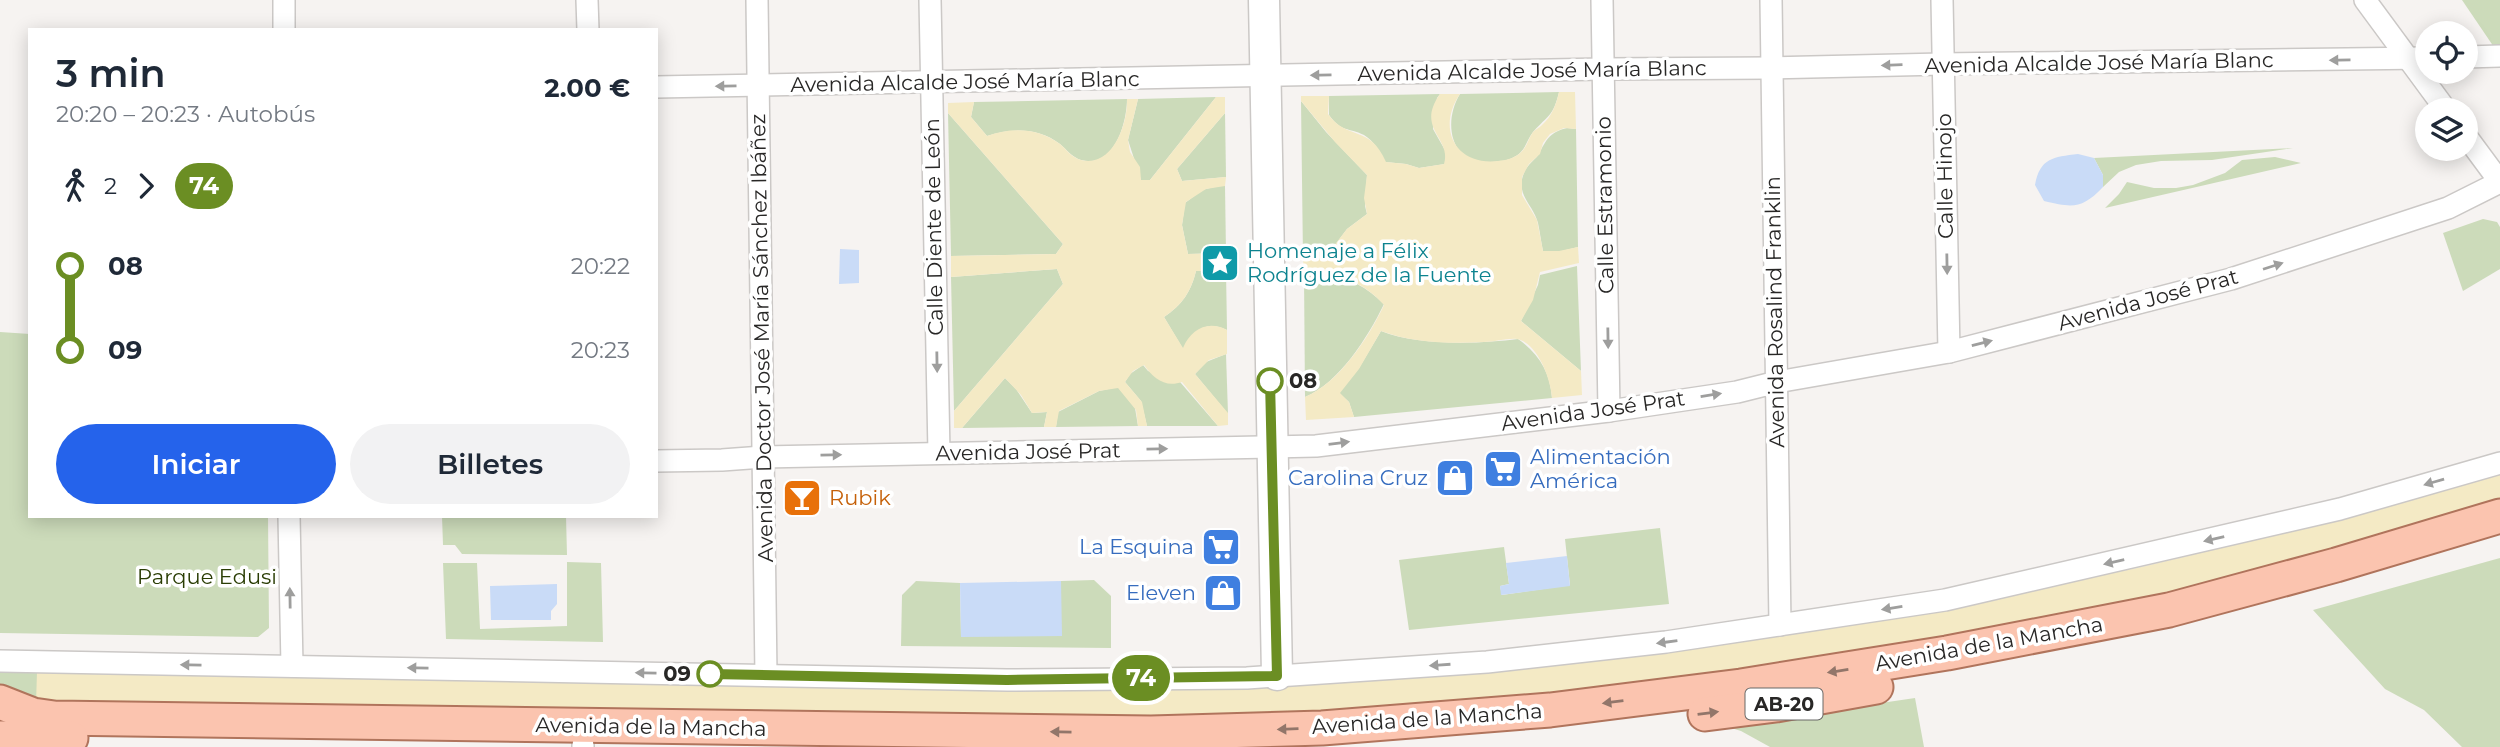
<!DOCTYPE html>
<html lang="es">
<head>
<meta charset="utf-8">
<style>
	:root { --surface:#fff; --page:#f2f2f3; --text:#1f2937; --muted:#747a83; --accent:#2563eb }
	body { margin:0; font-family:Montserrat,sans-serif; background:var(--page); color:var(--text); height:100vh; display:flex; flex-direction:column; font-size:26px; white-space:nowrap }
	* { box-sizing:border-box; margin:0 }
	p { font-size:23px; color:var(--muted) }
	.icon { flex:none; width:38px; height:38px; fill:none; stroke:currentColor; stroke-width:2; stroke-linecap:round; stroke-linejoin:round }
	.map { position:relative; flex:1; overflow:hidden }
	.details { position:absolute; left:28px; top:28px; width:630px; height:490px; display:flex; flex-direction:column; background:var(--surface); border-radius:0px; box-shadow:0 4px 18px #0003 }
	.details>* { flex:none }
	.badge { padding:0 14px; border-radius:23px; font-size:24px; line-height:46px }
	.controls { position:absolute; left:2415px; top:21px; display:grid; gap:14px }
	.controls a { display:grid; place-items:center; width:63px; height:63px; border-radius:50%; background:var(--surface); box-shadow:0 4px 18px #0003; font-size:35px }
	.map>.badge { position:absolute; translate:-50% -50%; box-shadow:0 0 0 4px #fff }
	.legs { display:flex; align-items:center; gap:10px; height:77px; padding:0 28px; font-size:23px }
	.legs p { margin-inline-start:auto }
	.headline { display:flex; align-items:center; justify-content:space-between; height:119px; padding:0 28px }
	h1 { font-size:38px; font-weight:600; line-height:52px }
	.cta { display:flex; gap:14px; margin-top:auto; padding:14px 28px }
	.cta a { flex:1; height:80px; border-radius:42px; background:var(--accent); color:#fff; font-size:28px; font-weight:600; line-height:80px; text-align:center }
	.cta a+a { background:var(--page); color:var(--text) }
	ul { padding:0 28px; list-style:none }
	li { display:flex; align-items:center; gap:24px; height:84px; font-size:26px }
	li i { display:grid; place-items:center; width:10px; height:100%; margin:0 9px; background:currentColor }
	li i::after { content:''; width:18px; height:18px; margin:-9px; border:5px solid; border-radius:50%; background:var(--surface) }
	li p { margin-inline-start:auto }
	li:first-child i { background:linear-gradient(#0000 50%,currentColor 0) }
	li:last-child i { background:linear-gradient(currentColor 50%,#0000 0) }
	.map>svg:first-child { display:block }
	.green { fill:#ccdbba }
	.sand { fill:#f4eac5 }
	.water { fill:#c9dbf7 }
	.lines { fill:none; stroke-linecap:round; stroke-linejoin:round }
	.street-casing { stroke:#cbc8c6; stroke-width:24 }
	.secondary-casing { stroke:#cbc8c6; stroke-width:33 }
	.primary-casing { stroke:#b0745c; stroke-width:37 }
	.street { stroke:#fff; stroke-width:21 }
	.secondary { stroke:#fff; stroke-width:30 }
	.primary { stroke:#fbc4af; stroke-width:33 }
	.oneway { fill:#9e9e9d }
	.oneway2 { fill:#92766a }
	.line-1-casing { stroke:#fff; stroke-width:16 }
	.line-1 { stroke:#6b8e23; stroke-width:10 }
	.stop-1-dot { fill:#fff; stroke:#6b8e23; stroke-width:3.5 }
	.labels { text-anchor:middle; stroke-width:7; stroke-linejoin:round; paint-order:stroke }
	.shield { fill:#fff; stroke:#686867; stroke-width:2 }
	.shield-label { font-size:19px; font-weight:bold; fill:#282726 }
	.street-label { font-size:21px; fill:#282726; stroke:#fff }
	.culture-label { font-size:21px; fill:#0d838f; stroke:#fff; text-anchor:start }
	.stop-label { font-size:21px; font-weight:bold; fill:#282726; stroke:#fff; text-anchor:start }
	.shop-label { font-size:21px; fill:#366cbe; stroke:#fff; text-anchor:end }
	.food-label { font-size:21px; fill:#c56008; stroke:#fff; text-anchor:start }
	.park-label { font-size:21px; fill:#2a3d04; stroke:#fff }
</style>
</head>
<body>
<div class="map">
<svg width="2500" height="747" viewBox="0 0 2500 747">
	<rect width="100%" height="100%" fill="#f6f3f1"/>
	<g class="green">
		<polygon points="2462,0 2500,0 2500,56"/>
		<path d="M1559,92C1553,117 1548,115 1533,132C1526,141 1526,151 1514,157C1508,161 1500,161 1493,162C1451,168 1442,123 1460,94Z"/>
		<path d="M1440,94L1437,98L1433,129L1446,152L1445,164L1419,168L1406,164L1385,162C1380,152 1374,141 1364,135C1348,127 1342,133 1329,115V96Z"/>
		<polygon points="1216,97 1150,180 1141,180 1128,140 1138,99"/>
		<path d="M1127,99C1127,123 1114,169 1081,160C1072,157 1067,150 1060,144C1038,127 1012,128 987,136L971,117L974,102Z"/>
		<polygon points="1301,101 1326,132 1367,175 1365,206 1367,214 1347,229 1326,257 1303,258"/>
		<polygon points="948,113 1063,244 1056,254 951,256"/>
		<polygon points="1225,113 1226,177 1182,181 1177,169"/>
		<path d="M1567,128L1576,129L1578,247L1562,251H1543C1541,242 1540,232 1538,223C1533,204 1515,195 1524,173C1527,164 1537,159 1540,152C1547,138 1551,132 1567,128Z"/>
		<polygon points="2293,148 2212,160 2161,161 2136,165 2119,172 2103,187 2103,175 2094,158"/>
		<polygon points="2275,157 2301,163 2105,208 2119,194 2127,182 2154,188 2176,188 2193,185 2225,173 2242,160"/>
		<polygon points="1218,186 1225,186 1226,253 1188,254 1182,225 1185,203 1202,190"/>
		<polygon points="2483,219 2497,222 2500,227 2500,269 2463,291 2443,233"/>
		<polygon points="1577,266 1581,371 1521,321 1538,285 1540,275"/>
		<polygon points="1057,269 1063,284 954,411 951,277"/>
		<path d="M1196,271H1226L1227,330C1205,319 1194,332 1183,349L1164,317C1182,305 1191,292 1196,271Z"/>
		<path d="M1324,273C1349,277 1366,287 1384,304C1368,337 1339,383 1305,397L1304,274Z"/>
		<path d="M1381,331C1417,346 1480,344 1518,339C1539,354 1550,372 1552,398L1354,417L1349,402L1339,393L1359,368Z"/>
		<polygon points="0,332 30,334 30,516 268,516 269,628 258,637 0,633"/>
		<polygon points="1226,354 1228,414 1195,374 1206,362"/>
		<polygon points="1143,365 1148,371 1180,382 1218,426 1147,426 1141,401 1125,382 1130,374"/>
		<polygon points="1005,378 1016,389 1032,413 1047,412 1044,427 962,428"/>
		<polygon points="1118,387 1135,408 1138,426 1056,427 1058,412 1099,391"/>
		<polygon points="442,516 566,516 567,555 462,554 455,545 443,545"/>
		<polygon points="1660,528 1669,604 1409,630 1399,560 1504,547 1509,584 1500,586 1502,595 1570,585 1565,539"/>
		<polygon points="2500,558 2500,747 2462,747 2424,710 2385,689 2313,610"/>
		<polygon points="567,562 601,563 603,642 446,639 443,563 477,563 480,629 567,626"/>
		<polygon points="1094,580 1111,596 1111,648 901,646 902,595 916,581 960,583 961,636 1061,635 1061,581"/>
		<polygon points="0,672 37,672 37,704 0,686"/>
		<polygon points="1915,698 1924,747 1770,747 1741,731 1725,726"/>
	</g>
	<g class="sand">
		<path d="M1559,92H1575L1576,129L1564,128L1550,134L1543,143L1540,154L1529,164L1522,177V195L1537,220L1543,251H1559L1578,247L1579,263L1540,272L1533,300L1521,321L1581,371L1582,395L1552,398C1551,380 1538,343 1517,339C1508,338 1494,342 1484,342C1451,344 1413,343 1381,331L1359,369L1340,393L1349,402L1354,417L1306,420L1305,397C1339,383 1369,337 1384,305C1363,281 1335,271 1304,274L1303,258L1326,256L1347,229L1367,214L1364,198L1367,175L1335,142L1301,101V96H1329L1328,114C1347,141 1370,124 1386,162L1406,164L1419,168L1444,164C1452,138 1415,129 1440,94H1460C1436,129 1456,166 1498,161C1506,160 1512,159 1519,154C1527,148 1528,139 1533,132C1536,129 1539,128 1542,125C1552,116 1556,105 1559,92Z"/>
		<path d="M1216,97H1225V113L1177,169L1182,181L1226,177L1225,186L1206,189L1186,202L1182,225L1188,254L1226,253V271H1196C1191,292 1182,305 1164,317L1183,348C1191,329 1208,320 1227,330V354L1209,360L1195,374L1228,413V425L1218,426L1182,382C1165,388 1153,378 1144,365L1133,371L1125,382L1142,402L1147,426H1138L1136,410L1118,388L1099,391L1059,411L1056,427H1044L1047,412L1032,413L1021,395L1005,378L962,428H954V411L1063,284L1057,269L951,277V256L1056,254L1063,244L948,113V103L974,102L971,117L987,136C1012,127 1038,128 1060,144C1067,150 1071,157 1081,160C1113,168 1128,123 1127,99H1138L1128,140L1130,152L1140,167L1141,180H1150Z"/>
		<polygon points="2500,474 2500,506 2378,541 2114,607 1891,650 1495,702 1210,718 36,704 37,672 1290,683 1911,614 2137,568 2242,543"/>
	</g>
	<g class="water">
		<path d="M2078,154L2094,158L2103,175V187C2082,209 2073,208 2044,201L2035,185C2040,158 2053,157 2078,154Z"/>
		<polygon points="840,249 859,250 859,283 839,284"/>
		<polygon points="1567,556 1570,586 1501,595 1500,586 1509,584 1506,563"/>
		<polygon points="1061,581 1062,636 961,637 960,583"/>
		<polygon points="557,584 557,604 551,611 551,620 491,620 490,586"/>
	</g>
	<g class="lines">
		<g class="street-casing">
			<g id="street">
				<polyline points="284,0 284,30"/>
				<polyline points="587,0 588,30"/>
				<polyline points="757,0 766,675"/>
				<polyline points="930,0 939,453"/>
				<polyline points="1602,0 1609,411"/>
				<polyline points="1771,0 1780,625"/>
				<polyline points="1942,0 1949,352"/>
				<polyline points="2365,0 2446,110"/>
				<polyline points="2466,57 2500,56"/>
				<polyline points="656,87 1603,69 1772,68 1942,64 2427,58"/>
				<polyline points="2466,136 2500,182"/>
				<polyline points="656,461 722,460 763,457 1316,446 1609,411 1737,392 1777,382 1949,352 2231,279 2448,208 2500,182"/>
				<polyline points="289,516 292,666"/>
				<polyline points="0,661 1007,680 1247,678 1487,662 1666,642 1945,600 2340,509 2500,463"/>
				<polyline points="583,745 583,747"/>
			</g>
		</g>
		<g class="secondary-casing">
			<polyline id="secondary" points="1264,0 1277,675"/>
		</g>
		<g class="primary-casing">
			<g id="primary">
				<polyline points="0,702 33,715 54,718 1151,733 1322,728 1550,710 1741,686 1947,653 2169,610 2336,565 2500,516"/>
				<polyline points="1705,714 1776,705 1876,687"/>
				<polyline points="0,738 71,738"/>
			</g>
		</g>
		<use href="#street" class="street"/>
		<use href="#secondary" class="secondary"/>
		<use href="#primary" class="primary"/>
	</g>
	<defs><path id="oneway-solid" d="M-6-.8H1V-3.2L6.5 0L1 3.2V.8H-6Z" transform="scale(1.75)"/></defs>
	<g class="oneway">
		<use href="#oneway-solid" transform="translate(2340 60) rotate(179)"/>
		<use href="#oneway-solid" transform="translate(1892 65) rotate(178)"/>
		<use href="#oneway-solid" transform="translate(1321 75) rotate(179)"/>
		<use href="#oneway-solid" transform="translate(726 86) rotate(179)"/>
		<use href="#oneway-solid" transform="translate(1947 264) rotate(89)"/>
		<use href="#oneway-solid" transform="translate(2273 266) rotate(-18)"/>
		<use href="#oneway-solid" transform="translate(1608 338) rotate(89)"/>
		<use href="#oneway-solid" transform="translate(1982 343) rotate(-14)"/>
		<use href="#oneway-solid" transform="translate(937 362) rotate(89)"/>
		<use href="#oneway-solid" transform="translate(1711 395) rotate(-9)"/>
		<use href="#oneway-solid" transform="translate(1339 443) rotate(-7)"/>
		<use href="#oneway-solid" transform="translate(1157 449) rotate(-1)"/>
		<use href="#oneway-solid" transform="translate(831 455) rotate(-1)"/>
		<use href="#oneway-solid" transform="translate(2434 482) rotate(164)"/>
		<use href="#oneway-solid" transform="translate(2214 539) rotate(167)"/>
		<use href="#oneway-solid" transform="translate(2114 562) rotate(167)"/>
		<use href="#oneway-solid" transform="translate(290 598) rotate(-91)"/>
		<use href="#oneway-solid" transform="translate(1892 608) rotate(171)"/>
		<use href="#oneway-solid" transform="translate(1667 642) rotate(172)"/>
		<use href="#oneway-solid" transform="translate(191 665) rotate(-179)"/>
		<use href="#oneway-solid" transform="translate(1440 665) rotate(176)"/>
		<use href="#oneway-solid" transform="translate(418 668) rotate(-179)"/>
		<use href="#oneway-solid" transform="translate(646 673) rotate(-179)"/>
	</g>
	<g class="oneway2">
		<use href="#oneway-solid" transform="translate(1838 671) rotate(171)"/>
		<use href="#oneway-solid" transform="translate(1613 702) rotate(173)"/>
		<use href="#oneway-solid" transform="translate(1708 713) rotate(-7)"/>
		<use href="#oneway-solid" transform="translate(1288 729) rotate(178)"/>
		<use href="#oneway-solid" transform="translate(1061 732) rotate(-179)"/>
	</g>
	<g class="lines">
		<g class="line-1-casing">
			<polyline id="line-1" points="710,674 1007,680 1277,676 1270,381"/>
		</g>
		<use href="#line-1" class="line-1"/>
	</g>
	<defs>
		<g id="sight-square" transform="scale(2.0125)"><rect x="-9" y="-9" width="18" height="18" rx="4" fill="#0f9aa8" stroke="#fff"/><path d="M0-6L1.8-2.2L6-1.7L2.9 1.2L3.7 5.4L0 3.3L-3.7 5.4L-2.9 1.2L-6-1.7L-1.8-2.2Z" fill="#fff"/></g>
		<g id="supermarket-square" transform="scale(2.0125)"><rect x="-9" y="-9" width="18" height="18" rx="4" fill="#3f7fe0" stroke="#fff"/><path d="M-6-5.5h2.5l.6 2H6L4.5 2H-2.5L-4.4-4H-6ZM-1.5 3.2a1.3 1.3 0 1 0 .1 0ZM3 3.2a1.3 1.3 0 1 0 .1 0Z" fill="#fff"/></g>
		<g id="shop-square" transform="scale(2.0125)"><rect x="-9" y="-9" width="18" height="18" rx="4" fill="#3f7fe0" stroke="#fff"/><path d="M-5-2.5h2.3a2.7 3.5 0 0 1 5.4 0H5L5.5 6h-11ZM-1.5-2.5h3a1.5 2.3 0 0 0-3 0Z" fill="#fff"/></g>
		<g id="bar-square" transform="scale(2.0125)"><rect x="-9" y="-9" width="18" height="18" rx="4" fill="#e8710a" stroke="#fff"/><path d="M-6-5H6L.8 .8V4.5H3.5V6h-7V4.5H-.8V.8Z" fill="#fff"/></g>
	</defs>
	<g fill-rule="evenodd">
		<use href="#sight-square" x="1220" y="263"/>
		<use href="#supermarket-square" x="1503" y="469"/>
		<use href="#shop-square" x="1455" y="478"/>
		<use href="#bar-square" x="802" y="498"/>
		<use href="#supermarket-square" x="1221" y="547"/>
		<use href="#shop-square" x="1223" y="593"/>
	</g>
	<g class="stop-1-dot">
		<circle cx="1270" cy="381" r="12"/>
		<circle cx="710" cy="674" r="12"/>
	</g>
	<g class="labels">
		<rect class="shield" x="1745.5" y="688.5" width="77" height="31" rx="5"/>
		<g class="shield-label">
			<text x="1784" y="711">AB-20</text>
		</g>
		<g class="street-label">
			<text transform="translate(2099 63) rotate(-1)" y="7">Avenida Alcalde José María Blanc</text>
			<text transform="translate(1532 71) rotate(-1)" y="7">Avenida Alcalde José María Blanc</text>
			<text transform="translate(965 82) rotate(-1)" y="7">Avenida Alcalde José María Blanc</text>
			<text transform="translate(1945 176) rotate(-91)" y="7">Calle Hinojo</text>
			<text transform="translate(1605 205) rotate(-91)" y="7">Calle Estramonio</text>
			<text transform="translate(934 227) rotate(-91)" y="7">Calle Diente de León</text>
			<text transform="translate(2148 300) rotate(-15)" y="7">Avenida José Prat</text>
			<text transform="translate(1775 312) rotate(-91)" y="7">Avenida Rosalind Franklin</text>
			<text transform="translate(762 338) rotate(-91)" y="7">Avenida Doctor José María Sánchez Ibáñez</text>
			<text transform="translate(1593 411) rotate(-8)" y="7">Avenida José Prat</text>
			<text transform="translate(1028 452) rotate(-1)" y="7">Avenida José Prat</text>
			<text transform="translate(1989 644) rotate(-10)" y="7">Avenida de la Mancha</text>
			<text transform="translate(1427 719) rotate(-4)" y="7">Avenida de la Mancha</text>
			<text transform="translate(651 727) rotate(1)" y="7">Avenida de la Mancha</text>
		</g>
		<g class="culture-label">
			<text x="1247" y="258">Homenaje a Félix<tspan x="1247" dy="24">Rodríguez de la Fuente</tspan></text>
		</g>
		<g class="stop-label">
			<text x="1289" y="388">08</text>
			<text x="691" y="681" text-anchor="end">09</text>
		</g>
		<g class="shop-label">
			<text x="1530" y="464" text-anchor="start">Alimentación<tspan x="1530" dy="24">América</tspan></text>
			<text x="1428" y="485">Carolina Cruz</text>
			<text x="1194" y="554">La Esquina</text>
			<text x="1196" y="600">Eleven</text>
		</g>
		<g class="food-label">
			<text x="829" y="505">Rubik</text>
		</g>
		<g class="park-label">
			<text x="207" y="584">Parque Edusi</text>
		</g>
	</g>
</svg>
<div class="controls">
<a><svg class="icon" aria-label="locate" viewBox="0 0 24 24"><circle cx="12" cy="12" r="6"/><path d="M12 2v4M12 18v4M2 12h4M18 12h4"/></svg></a>
<a><svg class="icon" aria-label="layers" viewBox="0 0 24 24"><path d="M12 4l9 5-9 5-9-5zM3 14l9 5 9-5"/></svg></a>
</div>
<b class="badge" style="left:1141px;top:678px;background:#6b8e23;color:#fff">74</b>
<section class="details">
<div class="headline"><div><h1>3 min</h1><p>20:20 – 20:23 · Autobús</p></div><b>2.00 €</b></div>
<div class="legs"><svg class="icon" aria-label="walk" viewBox="0 0 24 24"><circle cx="13" cy="4" r="2"/><path d="M13 8l-2 6 4 7M11 14l-3 7M7 12l3-4h3l4 4"/></svg>2<svg class="icon" aria-label="forward" viewBox="0 0 24 24"><path d="M9 5l7 7-7 7"/></svg><b class="badge" style="background:#6b8e23;color:#fff">74</b></div>
<ul>
<li><i style="color:#6b8e23"></i><b>08</b><p>20:22</p></li>
<li><i style="color:#6b8e23"></i><b>09</b><p>20:23</p></li>
</ul>
<div class="cta"><a>Iniciar</a><a>Billetes</a></div>
</section>
</div>
</body>
</html>
